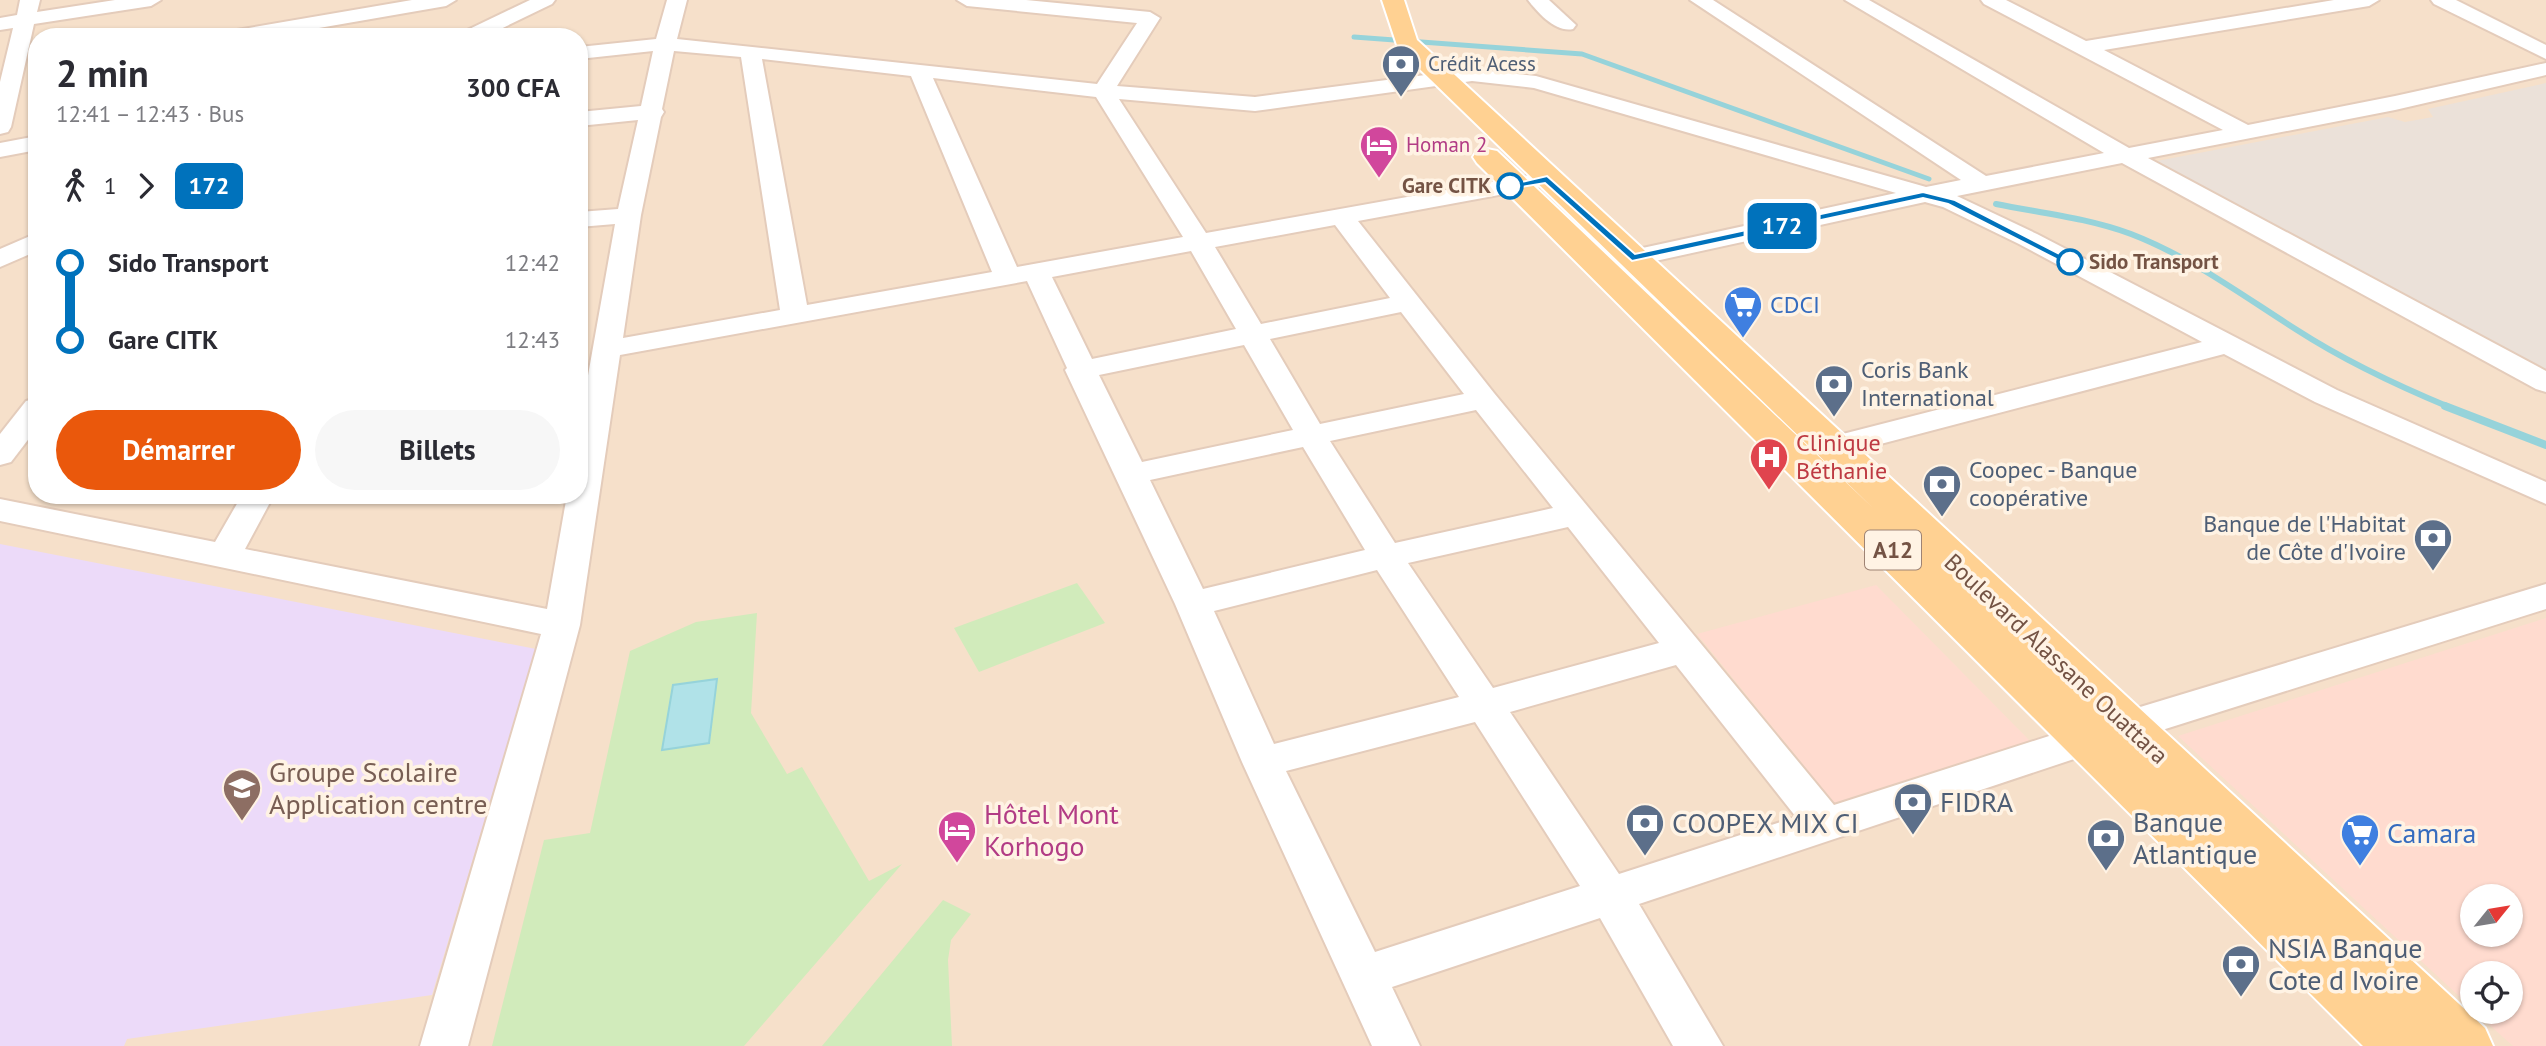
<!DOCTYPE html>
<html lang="fr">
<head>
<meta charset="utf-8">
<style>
	:root { --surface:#fff; --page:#f7f7f7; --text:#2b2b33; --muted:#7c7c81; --accent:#ea580c }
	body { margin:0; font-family:"PT Sans",sans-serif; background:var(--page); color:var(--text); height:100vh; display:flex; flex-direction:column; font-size:26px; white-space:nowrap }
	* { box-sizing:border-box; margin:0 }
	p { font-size:23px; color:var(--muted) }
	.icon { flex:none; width:38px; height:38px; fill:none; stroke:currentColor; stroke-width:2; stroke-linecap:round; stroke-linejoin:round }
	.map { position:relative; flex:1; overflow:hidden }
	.side { position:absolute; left:28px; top:28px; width:560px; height:476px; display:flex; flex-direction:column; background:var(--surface); border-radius:28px; box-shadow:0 2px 5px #0004 }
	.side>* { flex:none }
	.badge { padding:0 14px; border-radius:10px; font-size:24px; line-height:46px }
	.needle { width:46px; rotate:60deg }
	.fabs { position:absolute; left:2460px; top:884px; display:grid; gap:14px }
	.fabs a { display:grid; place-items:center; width:63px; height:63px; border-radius:50%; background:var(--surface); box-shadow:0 2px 5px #0004; font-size:35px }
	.map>.badge { position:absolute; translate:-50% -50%; box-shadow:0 0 0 4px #fff }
	.legs { display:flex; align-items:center; gap:10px; height:77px; padding:0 28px; font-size:23px }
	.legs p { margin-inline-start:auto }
	.overview { display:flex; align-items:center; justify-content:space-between; height:119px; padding:0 28px }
	h1 { font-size:38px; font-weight:700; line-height:52px }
	.action { display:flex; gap:14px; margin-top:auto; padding:14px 28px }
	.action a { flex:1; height:80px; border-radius:42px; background:var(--accent); color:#fff; font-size:28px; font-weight:700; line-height:80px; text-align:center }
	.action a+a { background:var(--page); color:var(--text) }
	ul { padding:0 28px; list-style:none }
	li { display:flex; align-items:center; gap:24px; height:77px; font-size:26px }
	li i { display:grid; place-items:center; width:10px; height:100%; margin:0 9px; background:currentColor }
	li i::after { content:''; width:18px; height:18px; margin:-9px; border:5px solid; border-radius:50%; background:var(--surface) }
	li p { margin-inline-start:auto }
	li:first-child i { background:linear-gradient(#0000 50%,currentColor 0) }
	li:last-child i { background:linear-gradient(currentColor 50%,#0000 0) }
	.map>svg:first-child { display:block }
	.residential { fill:#f6e0ca; fill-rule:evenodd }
	.commercial { fill:#ffdbcf; fill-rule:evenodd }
	.industrial { fill:#ebe1d9 }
	.education { fill:#ecdaf9 }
	.green { fill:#d1ebbb }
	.water { fill:#b0e2e8; stroke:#96d3da; stroke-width:2 }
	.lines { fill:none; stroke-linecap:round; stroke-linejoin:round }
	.stream-far2 { stroke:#96d3da; stroke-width:5 }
	.stream-far1 { stroke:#96d3da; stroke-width:6 }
	.stream { stroke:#96d3da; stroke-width:8 }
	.street-casing { stroke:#e4ccbb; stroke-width:4 }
	.primary-casing { stroke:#fff; stroke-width:4 }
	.street { fill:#fff; fill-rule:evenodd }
	.primary { fill:#ffd192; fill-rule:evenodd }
	.line-1 { fill:#0072bc; stroke:#fff; stroke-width:2 }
	.stop-1-dot { fill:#fff; stroke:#0072bc; stroke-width:3.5 }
	.labels { text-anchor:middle; stroke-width:7; stroke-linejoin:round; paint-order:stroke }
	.far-service-label { font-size:21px; fill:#4e5e75; stroke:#fff3e4; text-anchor:start }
	.far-hotel-label { font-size:21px; fill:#b23c85; stroke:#fff3e4; text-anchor:start }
	.far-stop-label { font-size:21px; font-weight:bold; fill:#745344; stroke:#fff3e4; text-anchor:end }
	.shield { fill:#fff3e4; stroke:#9e8374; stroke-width:2 }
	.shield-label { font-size:23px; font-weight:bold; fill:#745344 }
	.shop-label { font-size:24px; fill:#366cbe; stroke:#fff3e4; text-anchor:start }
	.service-label { font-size:24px; fill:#4e5e75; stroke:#fff3e4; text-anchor:start }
	.health-label { font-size:24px; fill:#be3a42; stroke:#fff3e4; text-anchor:start }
	.street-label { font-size:24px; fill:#745344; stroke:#fff3e4 }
	.near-education-label { font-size:28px; fill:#785e54; stroke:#fff3e4; text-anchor:start }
	.near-service-label { font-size:28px; fill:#4e5e75; stroke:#fff3e4; text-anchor:start }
	.near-hotel-label { font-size:28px; fill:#b23c85; stroke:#fff3e4; text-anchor:start }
	.near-shop-label { font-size:28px; fill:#366cbe; stroke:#fff3e4; text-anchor:start }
</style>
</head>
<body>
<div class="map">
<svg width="2546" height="1046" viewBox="0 0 2546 1046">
	<rect width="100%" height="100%" fill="#feefdc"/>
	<path class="residential" d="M0,0H2546V1046H0ZM37,37H579V495H37ZM2473,896H2511V934H2473ZM2473,973H2511V1012H2473Z"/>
	<g class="commercial">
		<polygon points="1876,585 2034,745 1838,808 1697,634"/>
		<path d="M2546,618V1046H2513L2475,1012H2511V973H2473V1009L2178,736ZM2473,896H2511V934H2473Z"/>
	</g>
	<polygon class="industrial" points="2546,83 2546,378 2157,161 2388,117 2405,122 2433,117 2428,109"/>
	<polygon class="education" points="0,544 536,649 432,995 127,1039 124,1046 0,1046"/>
	<g class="green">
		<polygon points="1077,583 1105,623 979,672 954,628"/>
		<polygon points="757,613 751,713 787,774 802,767 869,881 902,864 744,1046 492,1046 544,840 590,833 630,651 696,622"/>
		<polygon points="943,900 971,914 951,940 948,960 952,1046 822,1046"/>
	</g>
	<polygon class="water" points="717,679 709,743 662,750 673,685"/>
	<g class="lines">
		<polyline class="stream-far2" points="1354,37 1582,54 1929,179"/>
		<path class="stream-far1" d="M1996,204C2041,213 2088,218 2131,234C2191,257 2243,296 2297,330C2345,361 2396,385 2449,407"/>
		<polyline class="stream" points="2445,406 2546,445"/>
		<g class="street-casing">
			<g id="street">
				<polygon points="20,0 40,0 37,12 115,0 161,0 151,6 34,24 11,127 8,132 0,134 0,82 13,28 0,30 0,18 17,15"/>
				<polygon points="412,0 456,0 446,6 267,37 221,37 231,31"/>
				<polygon points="530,0 555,0 552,4 484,37 458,37 461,33"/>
				<path d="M667,0H687L677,39L1097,84L1137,23L967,6L957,0H1026L1150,12L1160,18L1117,86L1255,97L1472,69L1536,76L1926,187L1961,180L1690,0H1713L1986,176L2104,153L1845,0H1869L2129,148L2223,130L1984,4L1981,0H2006L2086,41L2334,0H2379L2369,6L2104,50L2248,125L2395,96L2546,63V75L2395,110L2148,158L2546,371V392L2536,389L2122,163L1957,196L2037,234L2337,390L2546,482V504L2315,402L2224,354L1831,457L1791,462L1780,459L1775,452L1780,445L1831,437L2202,342L2019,244L1943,207L1925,202L1596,274L1587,272L1583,266L1587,260L1896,193L1534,88L1472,81L1255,111L1119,99L1206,233L1547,172L1555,174L1559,179L1555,184L1547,186L1358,221L1494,393L1834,805L2127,711L2546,584V609L2140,737L1639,904L1723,1046H1673L1600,918L1392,987L1420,1046H1372L1242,762L1175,604L1065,370L1067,368L1027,281L620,355L580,625L468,1046H420L541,634L0,521V499L215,542L242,495H274L245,549L547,609L567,495H579V426L615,224L579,227V212L618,209L638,120L579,126V112L641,106L653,51L579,59V47L656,39ZM674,51L741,57L780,310L623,338L641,215L661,117L664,112L662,109ZM762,59L911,76L992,272L807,305ZM933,78L1096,97L1183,237L1017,267ZM1335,225L1390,298L1261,324L1215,247ZM1191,251L1236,329L1092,359L1052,277ZM1401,312L1464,394L1320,424L1270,339ZM1244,345L1293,430L1142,462L1099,375ZM1476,410L1553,508L1395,543L1330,441ZM1303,447L1365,550L1203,589L1150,480ZM1568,527L1659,643L1493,688L1408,563ZM1377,570L1459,697L1274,744L1214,611ZM1676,665L1796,817L1619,874L1510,712ZM1475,722L1580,886L1375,952L1286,771Z"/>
				<path d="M1528,0H1549L1576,25L1573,29C1556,33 1538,13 1528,0Z"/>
				<polygon points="2431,0 2456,0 2546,45 2546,59 2434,4"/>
				<polygon points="37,136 37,150 0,157 0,143"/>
				<polygon points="37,233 37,251 0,267 0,249"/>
				<polygon points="37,398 37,428 11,462 0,465 0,434 26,401"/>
			</g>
		</g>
		<g class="primary-casing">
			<polygon id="primary" points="1382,0 1404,0 1417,40 2485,1028 2493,1046 2363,1046 1477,163 1473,157 1477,151 1487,149 1497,151 1874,509 1398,48"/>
		</g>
		<use href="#street" class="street"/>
		<use href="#primary" class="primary"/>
	</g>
	<polygon class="line-1" points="1547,176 1635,254 1923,192 1955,200 2075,262 2066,264 1948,204 1923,198 1632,261 1545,183 1510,189 1505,186"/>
	<defs>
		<g id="bank-pin" transform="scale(2.0125)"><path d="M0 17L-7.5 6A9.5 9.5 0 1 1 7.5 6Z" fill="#5c6f8a" stroke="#fff3e4"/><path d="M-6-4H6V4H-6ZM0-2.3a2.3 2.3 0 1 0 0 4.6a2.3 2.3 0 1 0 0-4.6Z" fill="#fff"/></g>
		<g id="hotel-pin" transform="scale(2.0125)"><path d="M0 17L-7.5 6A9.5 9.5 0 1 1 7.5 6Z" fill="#d1479c" stroke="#fff3e4"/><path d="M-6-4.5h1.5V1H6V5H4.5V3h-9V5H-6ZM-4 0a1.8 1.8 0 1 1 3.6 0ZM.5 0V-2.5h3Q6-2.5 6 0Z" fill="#fff"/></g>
		<g id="supermarket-pin" transform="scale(2.0125)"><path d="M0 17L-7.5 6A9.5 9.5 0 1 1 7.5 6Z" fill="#3f7fe0" stroke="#fff3e4"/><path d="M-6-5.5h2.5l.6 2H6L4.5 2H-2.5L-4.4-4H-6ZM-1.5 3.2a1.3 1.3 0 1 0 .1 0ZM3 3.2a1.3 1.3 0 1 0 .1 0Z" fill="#fff"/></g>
		<g id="hospital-pin" transform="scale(2.0125)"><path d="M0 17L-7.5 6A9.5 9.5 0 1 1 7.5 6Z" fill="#e0444e" stroke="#fff3e4"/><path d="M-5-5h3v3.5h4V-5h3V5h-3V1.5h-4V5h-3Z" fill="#fff"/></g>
		<g id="school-pin" transform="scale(2.0125)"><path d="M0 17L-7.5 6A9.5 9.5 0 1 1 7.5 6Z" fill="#8d6e63" stroke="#fff3e4"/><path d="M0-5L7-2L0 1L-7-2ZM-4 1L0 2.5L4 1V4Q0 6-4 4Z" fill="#fff"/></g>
	</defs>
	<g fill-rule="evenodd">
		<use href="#bank-pin" x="1401" y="64"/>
		<use href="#hotel-pin" x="1379" y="145"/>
		<use href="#supermarket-pin" x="1743" y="305"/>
		<use href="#bank-pin" x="1834" y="384"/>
		<use href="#hospital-pin" x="1769" y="457"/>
		<use href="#bank-pin" x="1942" y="484"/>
		<use href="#bank-pin" x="2433" y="538"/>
		<use href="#school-pin" x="242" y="788"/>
		<use href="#bank-pin" x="1913" y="802"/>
		<use href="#bank-pin" x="1645" y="823"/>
		<use href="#hotel-pin" x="957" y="830"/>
		<use href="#supermarket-pin" x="2360" y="833"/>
		<use href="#bank-pin" x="2106" y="838"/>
		<use href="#bank-pin" x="2241" y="964"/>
	</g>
	<g class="stop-1-dot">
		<circle cx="1510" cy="186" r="12"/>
		<circle cx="2070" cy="262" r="12"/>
	</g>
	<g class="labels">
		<g class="far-service-label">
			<text x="1428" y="71">Crédit Acess</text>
		</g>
		<g class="far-hotel-label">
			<text x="1406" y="152">Homan 2</text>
		</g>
		<g class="far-stop-label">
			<text x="1491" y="193">Gare CITK</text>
			<text x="2089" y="269" text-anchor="start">Sido Transport</text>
		</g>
		<rect class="shield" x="1865" y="530.5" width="56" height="39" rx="5"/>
		<g class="shield-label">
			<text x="1893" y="558">A12</text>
		</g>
		<g class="shop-label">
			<text x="1770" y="313">CDCI</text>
		</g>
		<g class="service-label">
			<text x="1861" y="378">Coris Bank<tspan x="1861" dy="28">International</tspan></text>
			<text x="1969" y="478">Coopec - Banque<tspan x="1969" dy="28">coopérative</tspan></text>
			<text x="2406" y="532" text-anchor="end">Banque de l'Habitat<tspan x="2406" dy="28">de Côte d'Ivoire</tspan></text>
		</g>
		<g class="health-label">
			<text x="1796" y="451">Clinique<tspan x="1796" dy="28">Béthanie</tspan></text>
		</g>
		<g class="street-label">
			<text transform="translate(2056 659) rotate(43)" y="8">Boulevard Alassane Ouattara</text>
		</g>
		<g class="near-education-label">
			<text x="269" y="782">Groupe Scolaire<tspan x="269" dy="32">Application centre</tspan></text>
		</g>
		<g class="near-service-label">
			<text x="1940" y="812">FIDRA</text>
			<text x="2133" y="832">Banque<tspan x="2133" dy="32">Atlantique</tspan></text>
			<text x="1672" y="833">COOPEX MIX CI</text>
			<text x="2268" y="958">NSIA Banque<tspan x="2268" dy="32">Cote d Ivoire</tspan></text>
		</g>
		<g class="near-hotel-label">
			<text x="984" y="824">Hôtel Mont<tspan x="984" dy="32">Korhogo</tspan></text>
		</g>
		<g class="near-shop-label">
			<text x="2387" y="843">Camara</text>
		</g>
	</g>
</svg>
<div class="fabs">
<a><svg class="needle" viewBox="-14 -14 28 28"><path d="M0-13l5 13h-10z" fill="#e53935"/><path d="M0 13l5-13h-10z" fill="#7c7c81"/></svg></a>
<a><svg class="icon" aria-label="locate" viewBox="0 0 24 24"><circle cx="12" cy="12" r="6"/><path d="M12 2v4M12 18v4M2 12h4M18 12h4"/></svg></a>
</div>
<b class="badge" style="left:1782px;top:226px;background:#0072bc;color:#fff">172</b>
<section class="side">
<div class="overview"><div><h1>2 min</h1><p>12:41 – 12:43 · Bus</p></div><b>300 CFA</b></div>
<div class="legs"><svg class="icon" aria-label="walk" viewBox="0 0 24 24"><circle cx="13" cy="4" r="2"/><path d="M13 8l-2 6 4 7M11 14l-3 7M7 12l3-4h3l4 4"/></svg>1<svg class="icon" aria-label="forward" viewBox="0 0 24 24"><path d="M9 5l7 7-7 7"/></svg><b class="badge" style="background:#0072bc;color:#fff">172</b></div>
<ul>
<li><i style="color:#0072bc"></i><b>Sido Transport</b><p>12:42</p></li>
<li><i style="color:#0072bc"></i><b>Gare CITK</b><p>12:43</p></li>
</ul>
<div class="action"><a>Démarrer</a><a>Billets</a></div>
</section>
</div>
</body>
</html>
